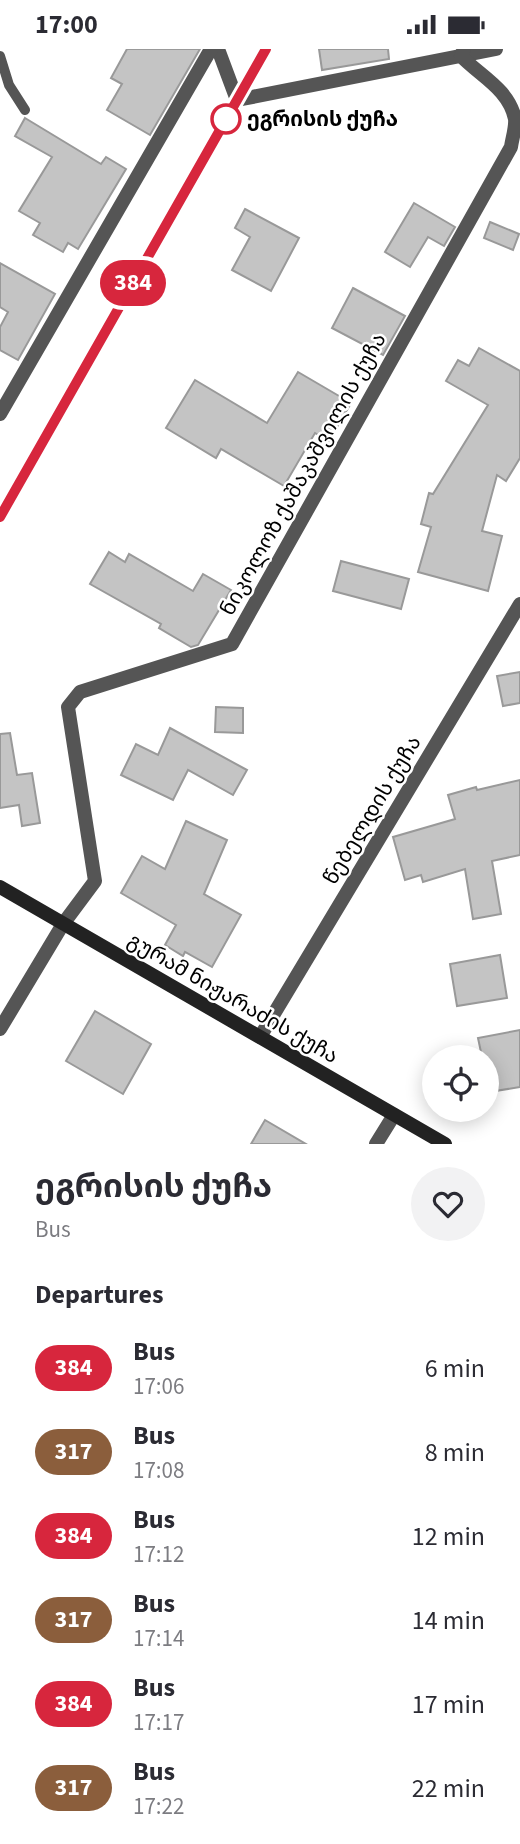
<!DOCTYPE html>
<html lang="en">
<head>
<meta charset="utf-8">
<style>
	:root { --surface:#fff; --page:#f2f2f3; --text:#2b2b33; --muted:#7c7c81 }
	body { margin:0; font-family:"Source Sans 3","Noto Sans Georgian",sans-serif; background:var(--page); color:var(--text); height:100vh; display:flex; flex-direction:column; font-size:26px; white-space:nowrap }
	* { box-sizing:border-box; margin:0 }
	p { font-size:23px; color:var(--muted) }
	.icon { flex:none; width:38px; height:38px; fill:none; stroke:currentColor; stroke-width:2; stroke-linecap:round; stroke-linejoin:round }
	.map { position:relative; height:1095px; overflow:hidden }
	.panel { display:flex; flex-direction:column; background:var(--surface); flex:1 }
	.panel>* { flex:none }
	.badge { padding:0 14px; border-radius:23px; font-size:24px; line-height:46px }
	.fabs { position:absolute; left:422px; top:996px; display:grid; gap:14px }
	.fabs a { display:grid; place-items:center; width:77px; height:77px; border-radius:50%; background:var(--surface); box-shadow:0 4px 18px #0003; font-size:35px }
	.map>.badge { position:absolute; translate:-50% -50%; box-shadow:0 0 0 4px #fff }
	h2 { padding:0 35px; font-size:26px; line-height:63px }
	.round { display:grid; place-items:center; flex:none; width:74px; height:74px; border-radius:37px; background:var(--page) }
	.summary { display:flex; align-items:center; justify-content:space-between; height:119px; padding:0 35px }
	h1 { font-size:33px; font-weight:700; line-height:52px }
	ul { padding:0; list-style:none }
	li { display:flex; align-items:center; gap:21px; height:84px; padding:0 35px }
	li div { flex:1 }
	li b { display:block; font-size:26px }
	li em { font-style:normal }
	li .badge { min-width:77px; font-weight:700; text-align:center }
	.status { display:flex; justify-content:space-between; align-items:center; height:49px; padding:0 35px; background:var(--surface); direction:ltr }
	.status svg { height:19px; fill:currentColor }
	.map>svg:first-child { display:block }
	.building { fill:#c4c4c4; stroke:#999; stroke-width:2 }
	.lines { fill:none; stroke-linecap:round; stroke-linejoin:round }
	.lane { stroke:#555; stroke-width:10 }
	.street { stroke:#555; stroke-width:14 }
	.secondary { stroke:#222; stroke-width:14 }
	.line-casing { stroke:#fff; stroke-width:16 }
	.line { stroke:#d7263d; stroke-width:10 }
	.stop-dot { fill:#fff; stroke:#d7263d; stroke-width:3.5 }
	.labels { text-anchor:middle; stroke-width:5; stroke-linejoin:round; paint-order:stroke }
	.stop-label { font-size:21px; font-weight:bold; fill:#000; stroke:#fff; text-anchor:start }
	.street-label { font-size:21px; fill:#000; stroke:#fff }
</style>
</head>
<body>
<div class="status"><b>17:00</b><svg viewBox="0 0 49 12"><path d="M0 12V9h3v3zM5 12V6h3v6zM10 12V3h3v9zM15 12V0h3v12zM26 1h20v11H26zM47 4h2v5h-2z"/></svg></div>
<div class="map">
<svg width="520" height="1095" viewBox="0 0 520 1095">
	<rect width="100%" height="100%" fill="#fff"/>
	<g class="building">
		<polygon points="127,0 200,0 150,86 107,61 122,35 111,29"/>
		<polygon points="319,0 388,0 389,10 322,21"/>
		<polygon points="25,69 101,115 106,108 126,120 78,200 68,194 63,203 33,186 40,174 19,162 52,108 15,87"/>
		<polygon points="414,154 455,178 444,197 428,188 410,218 385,203"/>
		<polygon points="245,160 299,189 271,242 232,221 250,188 235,179"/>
		<polygon points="490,173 519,185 513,201 484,189"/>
		<polygon points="0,214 55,245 18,311 0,301 0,278 8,263 0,258"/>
		<polygon points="353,239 405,267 383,306 332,279"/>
		<polygon points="479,299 520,322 520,409 506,432 497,426 482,482 502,487 488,542 418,523 431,478 421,475 429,444 433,445 488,356 446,332 458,311 469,317"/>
		<polygon points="298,323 351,354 329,392 315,384 284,437 221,400 216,409 166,379 195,331 267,374"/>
		<polygon points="109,503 125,513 129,505 193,542 203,525 231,541 198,596 191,598 159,579 161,575 90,535"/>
		<polygon points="341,512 409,530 401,560 333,542"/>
		<polygon points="520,623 520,654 503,657 497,627"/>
		<polygon points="216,658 243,659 243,684 215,683"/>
		<polygon points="170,679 247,721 233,746 188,721 173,751 121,726 136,695 158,706"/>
		<polygon points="10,684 17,726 32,724 40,774 22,777 19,756 0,759 0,685"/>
		<polygon points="520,731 520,806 492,812 501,865 473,870 465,820 423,833 421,826 405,831 393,788 455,770 448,746 476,738 477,741"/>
		<polygon points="186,772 227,791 204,845 241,866 212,918 185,903 183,907 165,896 176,876 121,844 142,807 165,820"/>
		<polygon points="500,906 507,949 457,957 450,915"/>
		<polygon points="95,962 151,995 123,1045 66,1012"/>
		<polygon points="520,981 520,1038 489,1043 486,1008 482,1008 478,989"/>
		<polygon points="265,1071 306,1095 251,1095"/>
	</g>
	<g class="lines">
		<polyline class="lane" points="0,7 9,36 25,61"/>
		<g class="street">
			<polyline points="218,0 237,51 496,0"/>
			<polyline points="0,365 211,0"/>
			<path d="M0,980L63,875L95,832L68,658L80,643L232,595L511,98C512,90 516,78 515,70C509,40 480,27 461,7L464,0"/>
			<polyline points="260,988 520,555"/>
			<polyline points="376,1095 394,1066"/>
		</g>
		<g class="secondary">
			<polyline points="0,468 266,0"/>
			<polyline points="0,838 445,1095"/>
		</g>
	</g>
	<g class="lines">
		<g class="line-casing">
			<polyline id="line" points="0,468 266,0"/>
		</g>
		<use href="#line" class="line"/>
	</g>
	<circle class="stop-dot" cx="226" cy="70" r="14"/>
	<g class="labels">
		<g class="stop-label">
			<text x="247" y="77">ეგრისის ქუჩა</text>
		</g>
		<g class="street-label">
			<text transform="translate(303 425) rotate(-61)" y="7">ნიკოლოზ ქაშაკაშვილის ქუჩა</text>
			<text transform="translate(372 761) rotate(-59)" y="7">წებელდის ქუჩა</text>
			<text transform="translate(233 949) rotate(30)" y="7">გურამ ნიჟარაძის ქუჩა</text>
		</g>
	</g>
</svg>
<div class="fabs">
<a><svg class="icon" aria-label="locate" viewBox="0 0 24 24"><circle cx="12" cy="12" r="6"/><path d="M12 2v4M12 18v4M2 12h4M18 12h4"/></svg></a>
</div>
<b class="badge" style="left:133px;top:234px;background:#d7263d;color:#fff">384</b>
</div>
<section class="panel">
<div class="summary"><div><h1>ეგრისის ქუჩა</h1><p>Bus</p></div><a class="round"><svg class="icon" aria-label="heart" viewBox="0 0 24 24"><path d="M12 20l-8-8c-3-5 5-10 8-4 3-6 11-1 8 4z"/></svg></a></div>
<h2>Departures</h2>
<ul>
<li><span class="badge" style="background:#d7263d;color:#fff">384</span><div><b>Bus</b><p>17:06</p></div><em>6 min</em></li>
<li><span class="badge" style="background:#8b5e3c;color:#fff">317</span><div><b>Bus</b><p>17:08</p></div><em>8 min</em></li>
<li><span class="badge" style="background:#d7263d;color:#fff">384</span><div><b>Bus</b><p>17:12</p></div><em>12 min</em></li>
<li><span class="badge" style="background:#8b5e3c;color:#fff">317</span><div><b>Bus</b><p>17:14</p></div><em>14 min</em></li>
<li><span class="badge" style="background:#d7263d;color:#fff">384</span><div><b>Bus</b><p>17:17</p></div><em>17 min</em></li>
<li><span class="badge" style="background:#8b5e3c;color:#fff">317</span><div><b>Bus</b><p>17:22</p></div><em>22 min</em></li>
</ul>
</section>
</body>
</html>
